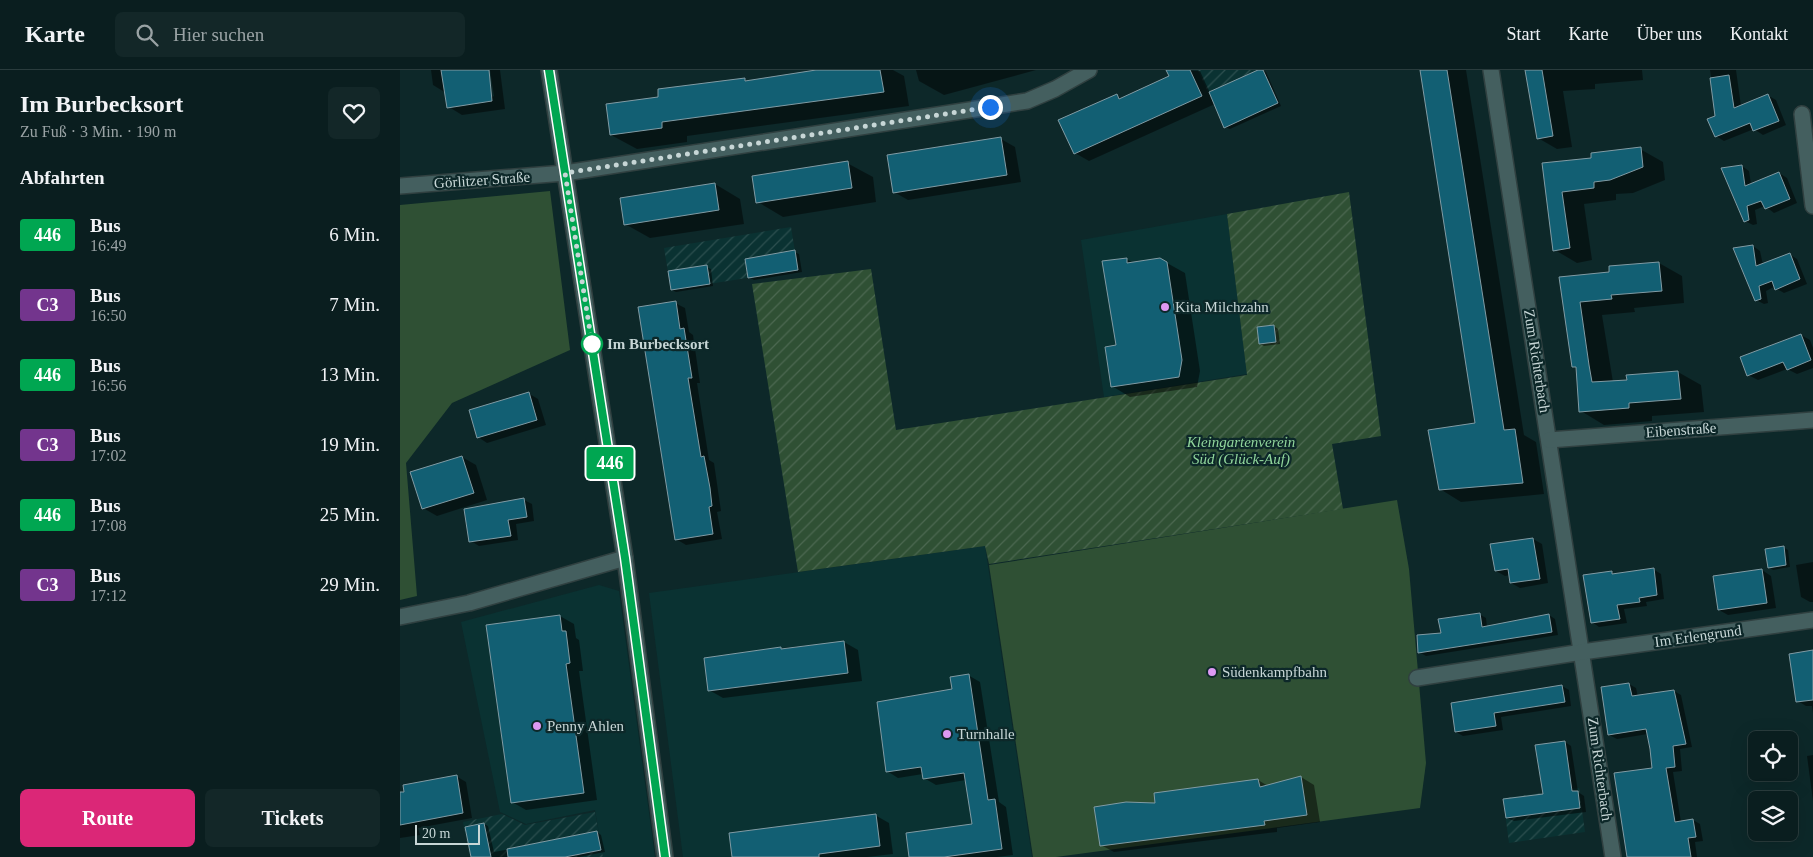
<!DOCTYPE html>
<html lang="de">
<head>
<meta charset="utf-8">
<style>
	:root { --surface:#0a1e1f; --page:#132728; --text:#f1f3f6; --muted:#99a2a4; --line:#2a3c3d; --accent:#db2777 }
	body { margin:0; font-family:Georgia,serif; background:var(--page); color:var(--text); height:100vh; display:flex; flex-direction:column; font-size:19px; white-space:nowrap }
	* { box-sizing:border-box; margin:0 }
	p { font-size:16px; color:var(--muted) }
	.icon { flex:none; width:28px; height:28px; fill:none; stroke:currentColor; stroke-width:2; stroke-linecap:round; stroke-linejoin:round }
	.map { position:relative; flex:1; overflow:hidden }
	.side { display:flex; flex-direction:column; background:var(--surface); width:400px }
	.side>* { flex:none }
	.badge { padding:0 10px; border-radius:4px; font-size:18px; line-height:32px }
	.fabs { position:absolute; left:1348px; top:661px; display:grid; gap:10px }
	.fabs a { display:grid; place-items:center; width:50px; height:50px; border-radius:8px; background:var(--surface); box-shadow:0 5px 20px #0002,0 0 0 1px var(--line); font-size:25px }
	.scale { position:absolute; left:15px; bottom:12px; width:65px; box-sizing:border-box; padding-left:5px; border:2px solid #c7d6d6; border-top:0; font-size:14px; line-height:18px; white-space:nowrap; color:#c7d6d6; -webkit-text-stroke:4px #0d2829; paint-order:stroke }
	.you { position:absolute; width:25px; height:25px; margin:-12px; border:4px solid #fff; border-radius:50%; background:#1a73e8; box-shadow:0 0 0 8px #1a73e833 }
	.map>.badge { position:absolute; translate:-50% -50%; box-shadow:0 0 0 2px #fff }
	h2 { padding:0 20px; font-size:19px; line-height:45px }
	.round { display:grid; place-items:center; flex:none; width:52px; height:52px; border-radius:8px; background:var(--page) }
	.headline { display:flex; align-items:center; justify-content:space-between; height:85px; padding:0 20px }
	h1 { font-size:24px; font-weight:600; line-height:38px }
	.action { display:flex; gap:10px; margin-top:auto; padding:10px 20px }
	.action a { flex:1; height:58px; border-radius:8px; background:var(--accent); color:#fff; font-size:20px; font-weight:600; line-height:58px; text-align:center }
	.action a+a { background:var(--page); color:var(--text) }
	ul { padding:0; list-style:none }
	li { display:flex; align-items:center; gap:15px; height:70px; padding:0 20px }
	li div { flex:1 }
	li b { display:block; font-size:19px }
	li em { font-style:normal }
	li .badge { min-width:55px; font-weight:700; text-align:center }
	header { display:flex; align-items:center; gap:30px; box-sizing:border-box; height:70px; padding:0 25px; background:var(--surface); border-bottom:1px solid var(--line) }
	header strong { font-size:24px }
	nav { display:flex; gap:28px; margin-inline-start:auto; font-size:18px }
	.search { width:350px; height:45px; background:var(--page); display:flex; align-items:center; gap:12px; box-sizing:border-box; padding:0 18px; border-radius:8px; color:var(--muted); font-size:19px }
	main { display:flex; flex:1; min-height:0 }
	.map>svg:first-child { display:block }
	.built { fill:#0a3232 }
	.industrial { fill:url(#industrial-furrows) }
	.green { fill:#2f5034 }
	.garden { fill:url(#garden-furrows) }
	.shadow { fill:#0007 }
	.building { fill:#125f73; stroke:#819ba4 }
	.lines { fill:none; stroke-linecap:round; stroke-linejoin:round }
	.minor-casing { stroke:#304040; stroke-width:18 }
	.minor { stroke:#445f5f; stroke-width:15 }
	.line-casing { stroke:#fff; stroke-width:11 }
	.line { stroke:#00a651; stroke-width:8 }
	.walk { stroke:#c7d6d6; stroke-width:5; stroke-dasharray:0 9 }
	.poi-dot { fill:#dd99f3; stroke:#0d2829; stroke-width:2 }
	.stop-dot { fill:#fff; stroke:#00a651; stroke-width:2.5 }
	.labels { text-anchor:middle; stroke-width:4.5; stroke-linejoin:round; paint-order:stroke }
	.street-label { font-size:15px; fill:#c7d6d6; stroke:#0d2829 }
	.poi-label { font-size:15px; fill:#c7d6d6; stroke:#0d2829; text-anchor:start }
	.stop-label { font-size:15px; font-weight:bold; fill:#c7d6d6; stroke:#0d2829; text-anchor:start }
	.park-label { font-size:15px; font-style:italic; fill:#91d69c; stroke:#0d2829 }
</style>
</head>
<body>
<header>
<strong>Karte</strong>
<div class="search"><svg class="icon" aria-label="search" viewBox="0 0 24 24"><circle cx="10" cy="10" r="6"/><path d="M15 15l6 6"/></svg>Hier suchen</div>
<nav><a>Start</a><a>Karte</a><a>Über uns</a><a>Kontakt</a></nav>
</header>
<main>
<section class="side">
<div class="headline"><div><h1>Im Burbecksort</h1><p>Zu Fuß · 3 Min. · 190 m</p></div><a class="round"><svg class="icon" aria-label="heart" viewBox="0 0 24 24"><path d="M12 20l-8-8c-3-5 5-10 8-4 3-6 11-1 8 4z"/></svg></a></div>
<h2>Abfahrten</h2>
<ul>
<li><span class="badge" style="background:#00a651;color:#fff">446</span><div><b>Bus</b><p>16:49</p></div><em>6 Min.</em></li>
<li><span class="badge" style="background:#73358d;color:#fff">C3</span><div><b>Bus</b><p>16:50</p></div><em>7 Min.</em></li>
<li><span class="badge" style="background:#00a651;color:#fff">446</span><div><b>Bus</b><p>16:56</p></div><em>13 Min.</em></li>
<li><span class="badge" style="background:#73358d;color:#fff">C3</span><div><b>Bus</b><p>17:02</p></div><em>19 Min.</em></li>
<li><span class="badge" style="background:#00a651;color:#fff">446</span><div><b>Bus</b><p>17:08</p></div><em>25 Min.</em></li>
<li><span class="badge" style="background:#73358d;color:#fff">C3</span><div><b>Bus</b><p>17:12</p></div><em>29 Min.</em></li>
</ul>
<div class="action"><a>Route</a><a>Tickets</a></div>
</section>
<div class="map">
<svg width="1413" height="787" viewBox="0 0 1413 787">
	<defs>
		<pattern id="industrial-furrows" width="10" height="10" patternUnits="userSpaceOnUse" patternTransform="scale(1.25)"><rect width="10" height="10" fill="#0a3232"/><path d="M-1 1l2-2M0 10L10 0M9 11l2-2" fill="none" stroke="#2c4f4f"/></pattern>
		<pattern id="garden-furrows" width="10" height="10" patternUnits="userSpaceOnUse" patternTransform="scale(1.25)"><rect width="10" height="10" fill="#2f5034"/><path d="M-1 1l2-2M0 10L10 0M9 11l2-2" fill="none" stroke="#4c6851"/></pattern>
	</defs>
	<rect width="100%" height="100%" fill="#0d2829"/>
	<g class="built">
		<polygon points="827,144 847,304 704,327 681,170"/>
		<polygon points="585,476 632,787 283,787 249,523"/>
		<polygon points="199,515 219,521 255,787 203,787 195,740 126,754 100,742 61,552"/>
	</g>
	<g class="industrial">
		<polygon points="798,0 863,0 824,57"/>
		<polygon points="391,157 398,200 271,220 264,178"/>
		<polygon points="1179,718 1185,762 1109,773 1103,728"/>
		<polygon points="195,742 203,787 70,787 63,752 102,744 125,755"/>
	</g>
	<g class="green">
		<polygon points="150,121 170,280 52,333 6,393 17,526 0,530 0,135"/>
		<polygon points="997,430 1009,499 1026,693 1020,738 656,787 633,787 589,495"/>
	</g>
	<polygon class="garden" points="949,122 981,366 932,374 943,439 589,494 585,476 398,502 352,214 471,199 496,360 847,305 827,144"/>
	<g class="shadow">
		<polygon points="31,0 88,0 92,27 94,26 90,0 100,0 105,39 62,45 49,37 46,23 33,15"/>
		<polygon points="425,0 493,0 504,6 509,36 287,66 287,72 237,79 211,65 260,28 344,9 349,11"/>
		<polygon points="516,0 636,0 544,25 519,11"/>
		<polygon points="770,0 800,1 810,23 862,0 866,2 881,36 830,59 825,57 815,34 689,91 675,83 717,26 722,29 771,7"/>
		<polygon points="1021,0 1066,0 1124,365 1136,372 1144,424 1061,432 1040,419 1077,354"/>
		<polygon points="1127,0 1242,0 1243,10 1195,14 1195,19 1163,21 1172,77 1157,79 1138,68"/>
		<polygon points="1310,0 1336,0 1341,36 1367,25 1376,30 1386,55 1363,65 1354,59 1324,71 1316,66 1317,47"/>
		<polygon points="601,69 615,77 621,112 508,130 494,122"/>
		<polygon points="1240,79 1263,92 1265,110 1233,123 1216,124 1216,130 1184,134 1192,190 1177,193 1155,180 1144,94 1192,89"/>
		<polygon points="447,93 473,107 476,132 383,147 358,132"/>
		<polygon points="1342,96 1349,101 1351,114 1379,103 1387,108 1397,133 1374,143 1365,136 1355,140 1357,154 1353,155 1345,151"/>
		<polygon points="315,114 340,129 344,154 250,168 225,154"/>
		<polygon points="1353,176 1360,181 1363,195 1389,184 1397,189 1407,214 1384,223 1374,217 1366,221 1368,233 1364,234 1356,230"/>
		<polygon points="394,182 399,184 402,202 354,210 349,207"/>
		<polygon points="726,189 734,193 767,193 785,203 800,301 797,317 730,327 712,316"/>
		<polygon points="1259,193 1282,206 1284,233 1234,238 1235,242 1202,245 1213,312 1278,302 1301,315 1304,342 1252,346 1252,351 1204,355 1181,341 1177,299 1173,296 1161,208 1210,203"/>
		<polygon points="306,197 311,199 313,216 276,222 272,220"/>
		<polygon points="275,233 285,238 289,262 293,265 300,313 297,313 309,390 314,393 321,441 317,442 322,469 286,475 276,469"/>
		<polygon points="874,256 878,259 880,274 864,276 860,274"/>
		<polygon points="1401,265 1410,270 1413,278 1413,298 1397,304 1387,299 1358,310 1348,305"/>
		<polygon points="128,323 138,329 146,355 87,373 78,367"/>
		<polygon points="62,387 76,395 87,430 37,446 23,438"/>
		<polygon points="124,430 132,434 134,451 116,454 118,470 79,476 71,471"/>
		<polygon points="1133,469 1142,474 1148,513 1120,518 1111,513 1110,505 1105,506 1096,501"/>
		<polygon points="1383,477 1388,480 1390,497 1373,500 1369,497"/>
		<polygon points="1413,492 1413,532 1410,532 1401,527 1396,495"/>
		<polygon points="1253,499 1261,504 1264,529 1246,532 1247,536 1224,539 1227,553 1199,557 1192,552 1212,502 1216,505"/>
		<polygon points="1362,500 1371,506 1376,538 1328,545 1319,540"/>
		<polygon points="1079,544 1086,548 1087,557 1149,545 1155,549 1158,565 1026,586 1019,582 1042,564"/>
		<polygon points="160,546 174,554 176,568 179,570 183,601 179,601 197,730 126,740 112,732"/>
		<polygon points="444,572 458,580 462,611 323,628 309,620 381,578"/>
		<polygon points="1413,581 1413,643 1412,636 1406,636 1398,631"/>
		<polygon points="568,605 580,612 599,732 606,737 613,785 597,787 510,787 573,755 566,710 536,715 524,708 523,704 498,708 487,701"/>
		<polygon points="1229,614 1236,618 1238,627 1274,621 1281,625 1292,677 1280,679 1282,701 1273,702 1281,752 1293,750 1300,754 1303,771 1295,772 1297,787 1228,787 1254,699 1248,664 1217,669 1209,665"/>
		<polygon points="1162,616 1169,620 1171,636 1101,647 1103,660 1063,666 1056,662 1052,634"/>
		<polygon points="1165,672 1171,676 1178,722 1184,726 1186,742 1114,751 1107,748 1144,725"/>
		<polygon points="1413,685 1413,731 1407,686"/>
		<polygon points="56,706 66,712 72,748 18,758 20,765 0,768 0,724"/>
		<polygon points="901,707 914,715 920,752 877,758 877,762 714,782 701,775 757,734 858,710 868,716"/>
		<polygon points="475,745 489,753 493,784 467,787 333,787"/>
		<polygon points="84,754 88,756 94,782 197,762 201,765 205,782 179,787 72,787"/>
	</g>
	<g class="building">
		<polygon points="41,0 89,0 92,31 47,38"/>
		<polygon points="416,0 480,0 484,22 262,52 262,58 210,65 206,34 258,27 258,19 345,8 345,11"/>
		<polygon points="766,0 790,0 802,26 674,84 658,50 717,24 719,29 769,6"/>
		<polygon points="858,0 863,0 878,33 824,58 809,22"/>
		<polygon points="1020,0 1047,0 1104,360 1115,359 1123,413 1039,420 1028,360 1075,353"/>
		<polygon points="1125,0 1142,0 1153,66 1137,69"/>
		<polygon points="1329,5 1334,38 1368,24 1379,51 1353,61 1350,53 1315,67 1307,49 1315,46 1310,8"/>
		<polygon points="601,67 607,105 493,123 487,85"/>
		<polygon points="1241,77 1243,97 1210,110 1194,112 1194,118 1162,122 1170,178 1153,181 1142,93 1191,88 1191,83"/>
		<polygon points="448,91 452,118 356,133 352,106"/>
		<polygon points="1342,95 1345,116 1379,102 1390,129 1365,139 1361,131 1347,136 1349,150 1344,152 1321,98"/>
		<polygon points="315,113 319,140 224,155 220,128"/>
		<polygon points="1353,175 1356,196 1390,183 1400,209 1375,220 1372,211 1359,216 1361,229 1355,231 1333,178"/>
		<polygon points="395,180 398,200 348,208 345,189"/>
		<polygon points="727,188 727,193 760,188 767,192 782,290 779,307 711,317 705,277 716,275 702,191"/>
		<polygon points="1259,192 1262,221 1211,225 1212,229 1180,232 1189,295 1192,312 1227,310 1226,305 1278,301 1281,329 1229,333 1229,338 1179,342 1176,297 1172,297 1159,207 1209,202 1209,196"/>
		<polygon points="307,195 310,214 271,220 268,201"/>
		<polygon points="276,231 280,259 284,258 292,308 288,308 301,387 304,386 310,418 312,436 309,437 313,464 275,470 238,237"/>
		<polygon points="874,255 876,272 859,274 857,257"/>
		<polygon points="1401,264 1411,290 1387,300 1383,292 1347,306 1340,287"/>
		<polygon points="129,322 137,350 77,368 69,340"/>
		<polygon points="62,386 74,423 22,439 10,402"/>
		<polygon points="124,428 127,447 108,450 111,466 69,472 64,439"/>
		<polygon points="1133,468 1140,509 1110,513 1108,499 1095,501 1090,474"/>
		<polygon points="1384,476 1386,495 1368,498 1365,479"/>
		<polygon points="1254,498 1257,525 1239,528 1240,532 1217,535 1220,549 1191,553 1183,505 1212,501 1212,504"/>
		<polygon points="1362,499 1367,533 1318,540 1313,506"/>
		<polygon points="1080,543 1082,557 1149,544 1152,562 1018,583 1017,565 1041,563 1038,549"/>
		<polygon points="160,545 162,561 166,561 170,593 166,594 184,723 111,733 86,555"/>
		<polygon points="444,571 448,603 308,621 304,588 381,577 381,579"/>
		<polygon points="1413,580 1413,630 1396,632 1389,584"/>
		<polygon points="569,604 588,730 595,729 602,779 544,787 509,787 506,763 572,754 564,703 523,709 521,697 486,702 477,632 552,619 550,607"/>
		<polygon points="1229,613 1232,626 1274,620 1286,674 1273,676 1275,697 1266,698 1275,752 1293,749 1296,767 1288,768 1291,787 1227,787 1214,703 1252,698 1250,679 1246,659 1208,665 1201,617"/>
		<polygon points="1162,615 1165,632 1094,643 1096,656 1055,662 1051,633"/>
		<polygon points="1165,671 1172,721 1178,721 1180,738 1106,748 1103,729 1143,724 1135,675"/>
		<polygon points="57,705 63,743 0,755 0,722 4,722 3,715"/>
		<polygon points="901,706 907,745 864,751 865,755 700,776 694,737 726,732 755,733 754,723 858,709 860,717"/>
		<polygon points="476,744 480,776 419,784 419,787 332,787 329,763"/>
		<polygon points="84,753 91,787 71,787 65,757"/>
		<polygon points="197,761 201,780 165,787 108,787 107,779"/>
	</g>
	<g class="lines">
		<g class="minor-casing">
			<g id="minor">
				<polyline points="149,0 225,488 265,787"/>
				<polyline points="1091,0 1213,787"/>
				<polyline points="1402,44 1413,136"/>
				<polyline points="0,116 165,103 627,31 655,19 689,0"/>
				<polyline points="1149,370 1413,350"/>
				<polyline points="0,547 69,533 225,488"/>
				<polyline points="1017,608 1182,582 1413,550"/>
			</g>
		</g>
		<use href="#minor" class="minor"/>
	</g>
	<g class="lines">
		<g class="line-casing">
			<polyline id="line" points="149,0 225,488 265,787"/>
		</g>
		<use href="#line" class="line"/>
		<polyline class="walk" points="192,274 165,103 590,37"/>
	</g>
	<g class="poi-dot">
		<circle cx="765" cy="237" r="5"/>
		<circle cx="812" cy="602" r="5"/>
		<circle cx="137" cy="656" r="5"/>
		<circle cx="547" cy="664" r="5"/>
	</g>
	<circle class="stop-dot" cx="192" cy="274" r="10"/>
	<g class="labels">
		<g class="street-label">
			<text transform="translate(82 110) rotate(-4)" y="5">Görlitzer Straße</text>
			<text transform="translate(1137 291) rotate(81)" y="5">Zum Richterbach</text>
			<text transform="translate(1281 360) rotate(-4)" y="5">Eibenstraße</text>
			<text transform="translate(1298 566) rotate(-8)" y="5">Im Erlengrund</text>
			<text transform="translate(1200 699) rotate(82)" y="5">Zum Richterbach</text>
		</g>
		<g class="poi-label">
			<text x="775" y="242">Kita Milchzahn</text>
			<text x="822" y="607">Südenkampfbahn</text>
			<text x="147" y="661">Penny Ahlen</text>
			<text x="557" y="669">Turnhalle</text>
		</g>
		<g class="stop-label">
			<text x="207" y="279">Im Burbecksort</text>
		</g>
		<g class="park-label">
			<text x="841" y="377">Kleingartenverein<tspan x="841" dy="17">Süd (Glück-Auf)</tspan></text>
		</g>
	</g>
</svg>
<div class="fabs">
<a><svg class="icon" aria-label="locate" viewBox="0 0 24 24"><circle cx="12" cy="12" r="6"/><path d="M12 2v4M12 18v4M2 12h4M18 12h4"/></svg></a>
<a><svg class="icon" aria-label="layers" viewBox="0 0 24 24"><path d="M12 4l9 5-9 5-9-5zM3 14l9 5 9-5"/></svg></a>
</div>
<div class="scale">20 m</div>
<div class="you" style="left:590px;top:37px"></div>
<b class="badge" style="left:210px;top:393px;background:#00a651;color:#fff">446</b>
</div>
</main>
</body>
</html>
